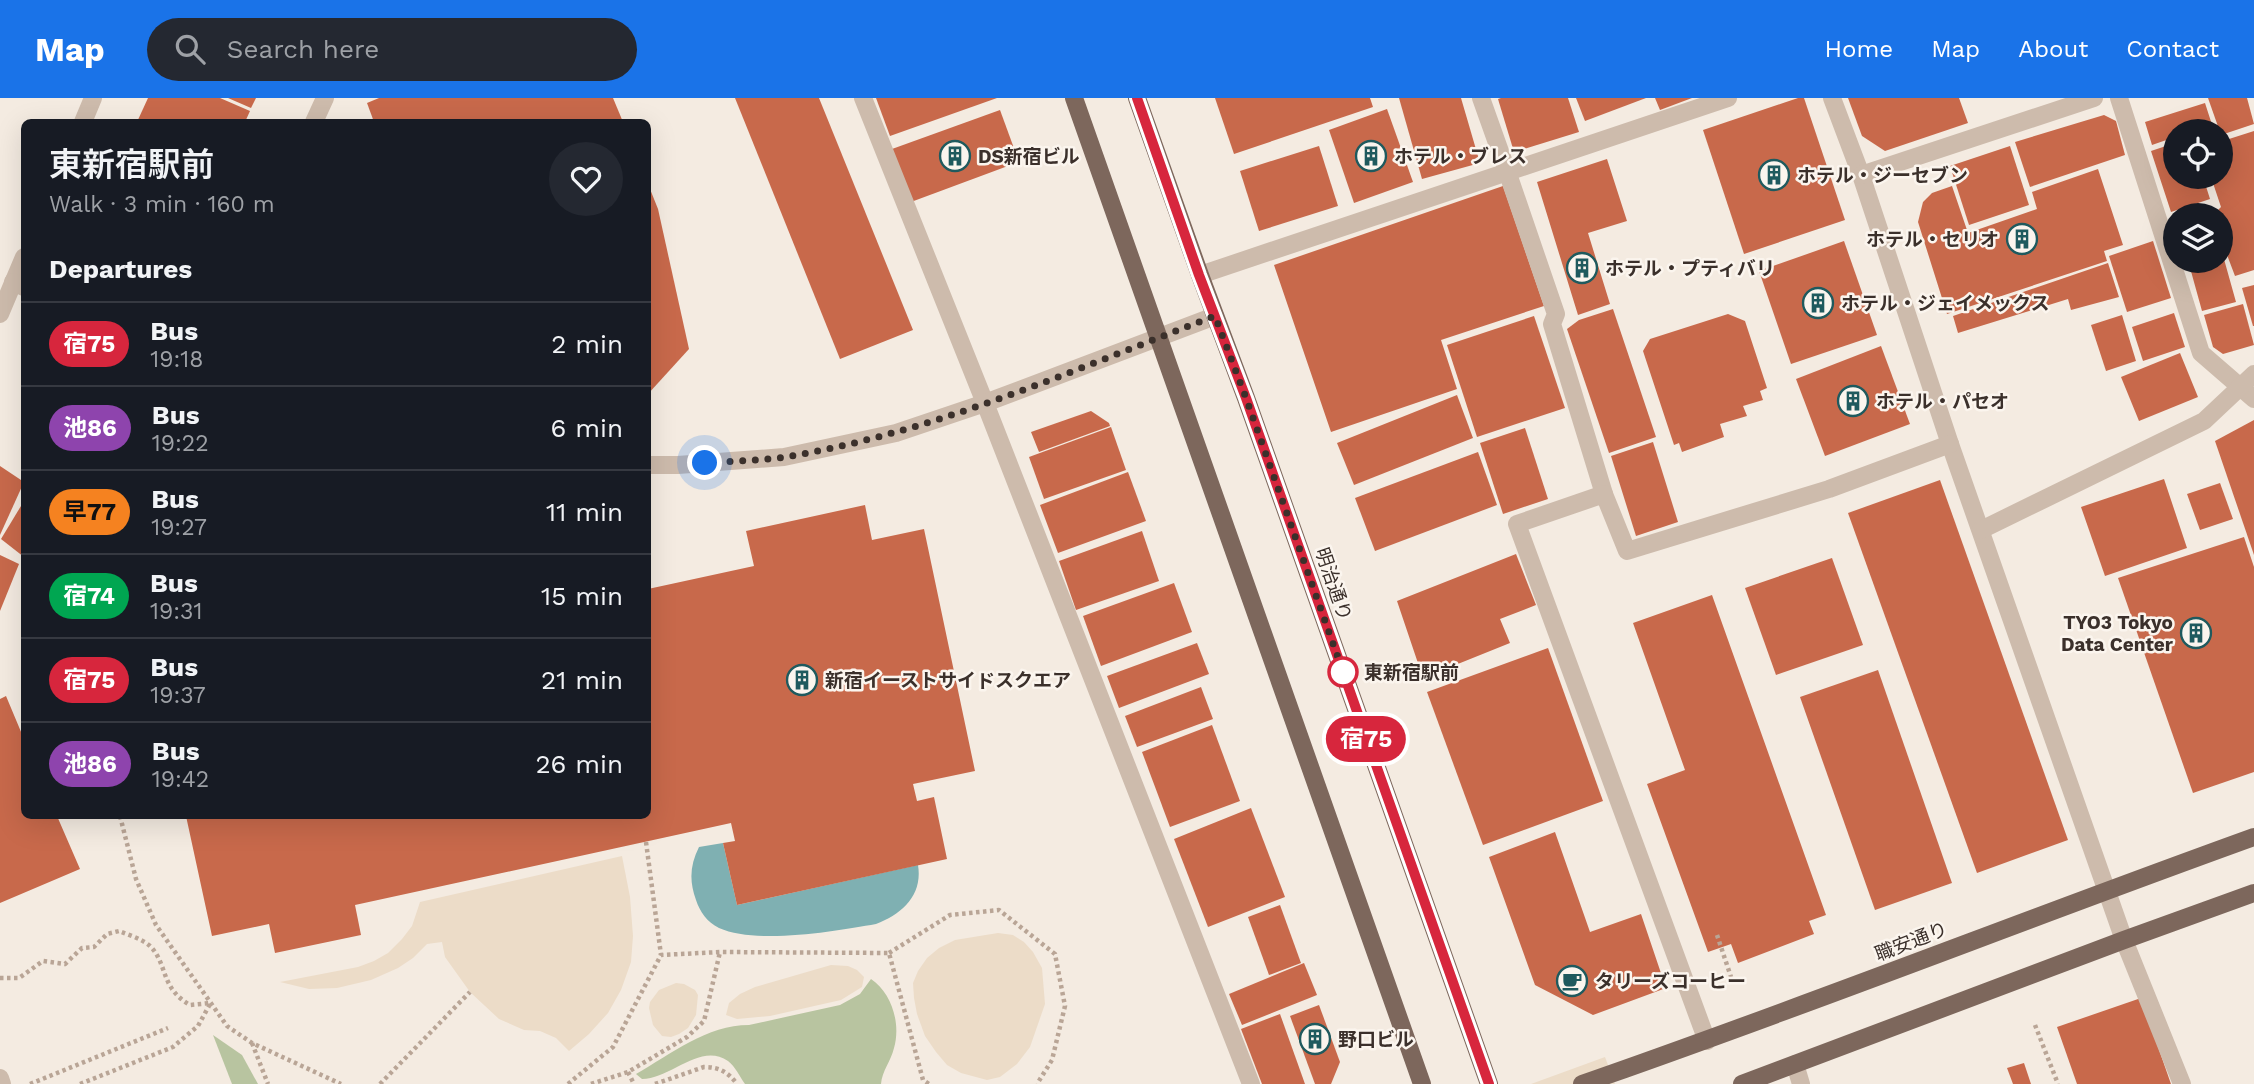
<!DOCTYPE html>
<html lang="en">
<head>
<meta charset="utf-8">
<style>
	:root { --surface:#171b24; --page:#242831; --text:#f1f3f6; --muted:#9ea1a6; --line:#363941; --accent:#1a73e8 }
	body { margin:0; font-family:"Work Sans","Noto Sans JP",sans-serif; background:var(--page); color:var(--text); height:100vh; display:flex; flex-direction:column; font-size:26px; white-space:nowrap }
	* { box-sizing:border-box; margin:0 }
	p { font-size:23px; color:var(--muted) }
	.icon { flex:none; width:38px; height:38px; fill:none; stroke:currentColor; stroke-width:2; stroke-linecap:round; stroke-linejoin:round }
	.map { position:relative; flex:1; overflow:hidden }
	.side { position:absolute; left:21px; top:21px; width:630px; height:700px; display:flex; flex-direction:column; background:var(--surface); border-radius:10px; box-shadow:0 7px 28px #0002 }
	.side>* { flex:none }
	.badge { padding:0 14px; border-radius:23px; font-size:24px; line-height:46px }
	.tools { position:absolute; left:2163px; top:21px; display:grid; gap:14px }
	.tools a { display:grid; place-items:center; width:70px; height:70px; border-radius:50%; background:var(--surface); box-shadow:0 7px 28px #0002; font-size:35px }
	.you { position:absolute; width:35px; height:35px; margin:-18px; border:5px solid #fff; border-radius:50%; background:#1a73e8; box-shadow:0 0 0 10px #1a73e833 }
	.map>.badge { position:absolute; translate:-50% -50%; box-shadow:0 0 0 4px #fff }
	h2 { padding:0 28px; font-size:26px; line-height:63px }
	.round { display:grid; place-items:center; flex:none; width:74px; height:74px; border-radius:37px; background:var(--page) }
	.headline { display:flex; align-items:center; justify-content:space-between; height:119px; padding:0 28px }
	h1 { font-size:33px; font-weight:600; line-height:52px }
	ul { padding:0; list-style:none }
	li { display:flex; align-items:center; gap:21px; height:84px; padding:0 28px; border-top:2px solid var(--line) }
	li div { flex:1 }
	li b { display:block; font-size:26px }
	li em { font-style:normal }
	li .badge { min-width:77px; font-weight:700; text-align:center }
	header { display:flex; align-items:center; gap:42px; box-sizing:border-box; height:98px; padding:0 35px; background:var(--accent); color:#fff }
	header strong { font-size:33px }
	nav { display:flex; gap:38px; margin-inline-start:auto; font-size:24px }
	.search { width:490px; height:63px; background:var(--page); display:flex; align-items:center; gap:18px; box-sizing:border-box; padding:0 24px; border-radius:38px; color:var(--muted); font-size:26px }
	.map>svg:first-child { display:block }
	.green { fill:#b8c4a0 }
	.plaza { fill:#ecdcc8 }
	.water { fill:#7fb0b2 }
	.building { fill:#c8694b }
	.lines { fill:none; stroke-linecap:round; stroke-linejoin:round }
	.path { stroke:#b9a596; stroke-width:4.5; stroke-dasharray:3.5 3.5; stroke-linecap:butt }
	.service { stroke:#cdbbac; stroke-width:18 }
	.minor { stroke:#cdbbac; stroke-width:18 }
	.tertiary { stroke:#cdbbac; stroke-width:18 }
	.primary { stroke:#7d675c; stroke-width:18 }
	.line-casing { stroke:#fff; stroke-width:16 }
	.line { stroke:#d7263d; stroke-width:10 }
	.walk { stroke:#3b302b; stroke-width:7; stroke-dasharray:0 12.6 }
	.stop-dot { fill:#fff; stroke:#d7263d; stroke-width:3.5 }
	.labels { text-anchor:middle; stroke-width:5; stroke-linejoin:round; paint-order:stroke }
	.poi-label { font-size:19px; font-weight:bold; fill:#3b302b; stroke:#fbf5ee; text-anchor:start }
	.street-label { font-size:19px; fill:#3b302b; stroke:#fbf5ee }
	.stop-label { font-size:19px; font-weight:bold; fill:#3b302b; stroke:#fbf5ee; text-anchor:start }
</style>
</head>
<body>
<header>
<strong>Map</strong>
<div class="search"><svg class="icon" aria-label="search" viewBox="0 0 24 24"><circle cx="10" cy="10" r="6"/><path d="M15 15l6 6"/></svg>Search here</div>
<nav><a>Home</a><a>Map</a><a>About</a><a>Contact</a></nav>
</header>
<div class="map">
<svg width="2254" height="986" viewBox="0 0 2254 986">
	<rect width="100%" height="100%" fill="#f4ebe1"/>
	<g class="green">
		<path d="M871,881C892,895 901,926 894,950C891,963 882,973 881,986H745C740,979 735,968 728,963C700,944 671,981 642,981L636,976C671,956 707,927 749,927L840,907L860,896Z"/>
		<polygon points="213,937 242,957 258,986 232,986"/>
	</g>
	<g class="plaza">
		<polygon points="622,758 630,799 633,838 631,864 621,892 608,915 589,936 569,953 556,940 540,933 524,932 499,921 470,894 445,859 442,844 427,846 413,860 398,870 371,882 337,890 309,891 280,884 358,869 374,863 388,855 402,841 412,828 420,804"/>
		<polygon points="998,835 1013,837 1024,844 1033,854 1042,870 1045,906 1030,949 1017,966 1000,979 987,982 961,975 947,967 936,954 925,938 917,916 914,900 913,885 918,873 927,860 939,850 955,842"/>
		<polygon points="831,867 848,868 857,872 864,879 862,889 841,902 770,918 737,921 726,917 729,905 740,896 755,889"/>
		<polygon points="676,885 684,886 695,892 698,897 696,917 688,930 679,936 671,939 662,938 653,927 649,910 650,904 659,892"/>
		<polygon points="1605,959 1615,986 1531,986"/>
	</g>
	<path class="water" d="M723,745L737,807L918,767C923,797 902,816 876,826C836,833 757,847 719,830C707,824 700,814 696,802C689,783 690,767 699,749Z"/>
	<g class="building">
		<polygon points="148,0 220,0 250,13 245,24 137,24"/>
		<polygon points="228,0 256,0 251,10"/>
		<polygon points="379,0 613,0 623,24 374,24 367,5"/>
		<polygon points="735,0 819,0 913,232 840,261"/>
		<polygon points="876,0 997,0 890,38"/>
		<polygon points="1215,0 1370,0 1373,9 1234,56"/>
		<polygon points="1399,0 1461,0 1480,65 1422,81"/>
		<polygon points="1501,0 1568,0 1579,34 1514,54 1498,1"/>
		<polygon points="1576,0 1646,0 1585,23"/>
		<polygon points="1655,0 1692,0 1660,12"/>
		<polygon points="1798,0 1804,0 1845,122 1744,156 1703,32"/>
		<polygon points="1848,0 1959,0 1968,25 1885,53 1862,38"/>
		<polygon points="2208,0 2247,0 2254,26 2221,37"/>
		<polygon points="2205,5 2214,33 2175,33 2175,39 2152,47 2145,24"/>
		<polygon points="1387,11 1413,84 1354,105 1329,32"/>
		<polygon points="1000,12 1019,64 911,104 892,51"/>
		<polygon points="2104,17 2116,23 2125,57 2030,89 2015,44"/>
		<polygon points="2254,33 2254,172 2235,178 2221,141 2221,117 2213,117 2221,109 2211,79 2221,79 2221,60 2231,57 2229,41"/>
		<polygon points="2175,45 2175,79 2203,79 2210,101 2171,114 2151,53"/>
		<polygon points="1319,48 1338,108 1259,133 1240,73"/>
		<polygon points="2010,48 2029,107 1969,127 1950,68"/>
		<polygon points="1607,61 1627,123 1588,135 1610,206 1578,217 1537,84"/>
		<polygon points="2098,71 2123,147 2104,153 2107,163 1947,216 1918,124 1923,104 1932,95 1952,88 1968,135 2037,111 2032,94"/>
		<polygon points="648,86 658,111 689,251 648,296"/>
		<polygon points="1503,88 1544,208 1441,242 1457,291 1331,334 1274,167"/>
		<polygon points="1844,143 1877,237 1791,266 1759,173"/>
		<polygon points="2153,143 2171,200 2127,214 2109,158"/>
		<polygon points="2222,154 2236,204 2202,213 2189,166 2200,163 2221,163"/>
		<polygon points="2108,165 2119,199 2071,212 2068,201 1958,235 1953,218"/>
		<polygon points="2254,187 2254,228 2253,228 2242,190"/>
		<polygon points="2243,206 2254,247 2223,256 2213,249 2204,217"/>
		<polygon points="1613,211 1656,339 1609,355 1567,231 1579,222"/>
		<polygon points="2174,215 2185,249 2143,263 2132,229"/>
		<polygon points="1728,216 1745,223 1767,290 1760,293 1763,302 1743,308 1747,318 1720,326 1724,339 1682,354 1679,345 1674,347 1643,253 1650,241"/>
		<polygon points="2122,217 2136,263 2106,273 2091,227"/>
		<polygon points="1534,218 1565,310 1477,339 1447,247"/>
		<polygon points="1881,248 1910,326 1825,358 1796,281"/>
		<polygon points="2180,255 2198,299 2139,323 2121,279"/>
		<polygon points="1457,297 1473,340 1354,387 1337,345"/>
		<polygon points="1091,313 1109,325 1110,328 1039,354 1031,334"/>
		<polygon points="2254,322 2254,457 2215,343"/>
		<polygon points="1111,329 1126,372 1044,401 1029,359"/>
		<polygon points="1525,330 1548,401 1503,416 1480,345"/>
		<polygon points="1653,344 1678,424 1636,438 1611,358"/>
		<polygon points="1478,354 1497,407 1375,453 1355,400"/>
		<polygon points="0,368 24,384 0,437"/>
		<polygon points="1128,374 1146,423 1058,455 1040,407"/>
		<polygon points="2164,381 2187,450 2105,478 2081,409"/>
		<polygon points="1940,382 2068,742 1977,775 1848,415"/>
		<polygon points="2220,385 2233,421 2200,432 2187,396"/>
		<polygon points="24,403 24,459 1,441"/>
		<polygon points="865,407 872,442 924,431 975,673 913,686 917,703 934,699 947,761 737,807 723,745 735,743 731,725 355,807 361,837 275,855 269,826 212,838 186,718 648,718 648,491 754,468 746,433"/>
		<polygon points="1142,433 1159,483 1076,512 1059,463"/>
		<polygon points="2244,439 2254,469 2254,674 2193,695 2118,480"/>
		<polygon points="1516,456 1536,507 1500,521 1510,545 1423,580 1397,503"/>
		<polygon points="0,457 19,466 0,513"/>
		<polygon points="1832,460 1863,547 1776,577 1745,490"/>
		<polygon points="1174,485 1192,534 1101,568 1083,518"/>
		<polygon points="1712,497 1826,817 1809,823 1814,836 1738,865 1731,846 1708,854 1647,686 1685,672 1633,525"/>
		<polygon points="1197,545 1209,576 1119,610 1107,578"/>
		<polygon points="1548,550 1603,703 1483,747 1427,594"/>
		<polygon points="1878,572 1952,785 1875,812 1800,599"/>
		<polygon points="1201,589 1213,621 1137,649 1125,618"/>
		<polygon points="6,598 24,641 24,718 57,718 80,771 0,805 0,601"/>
		<polygon points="1212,627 1240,703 1170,729 1142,654"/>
		<polygon points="1251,710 1285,799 1208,829 1174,741"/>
		<polygon points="1555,734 1590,834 1641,816 1666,890 1593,917 1535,887 1489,759"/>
		<polygon points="1280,807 1301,865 1269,877 1248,819"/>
		<polygon points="1304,865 1317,897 1242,927 1229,896"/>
		<polygon points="2141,900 2171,986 2077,986 2057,929"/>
		<polygon points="1319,907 1340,964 1331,986 1315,986 1290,918"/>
		<polygon points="1280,916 1305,986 1262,986 1241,931"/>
		<polygon points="2024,965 2031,986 2013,986 2007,970"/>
	</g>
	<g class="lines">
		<g class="path">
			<polyline points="120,718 136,781 156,827 227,928 252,945 341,986"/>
			<polyline points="646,744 661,857"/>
			<polyline points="1717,837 1731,879"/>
			<polyline points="889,855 950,817 999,812 1055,856 1065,908 1052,962 1037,986"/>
			<path d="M0,880H19L43,863L65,866L82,850L94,849L107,836L119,833C129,837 142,841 150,848C168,866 160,890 190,907L211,905"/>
			<polyline points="2035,927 2058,986"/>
			<polyline points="252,945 268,986"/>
			<polyline points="628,974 634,986"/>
			<polyline points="30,986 168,930"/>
			<polyline points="80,986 173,949 198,928 210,906"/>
			<polyline points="380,986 470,894"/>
			<polyline points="568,986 613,949 661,857 720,854 889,855 923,982 929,986"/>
			<polyline points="591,986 628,974 687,939 704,923 720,854"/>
			<path d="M655,986L704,969C719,969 728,974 737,986"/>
		</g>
		<g class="service">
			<polyline points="314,24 325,0"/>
			<polyline points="1507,73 1556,216 1552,226 1604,396"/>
			<polyline points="2124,842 2182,986"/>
			<polyline points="1795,966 1801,986"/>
		</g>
		<g class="minor">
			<polyline points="863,0 985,305 1251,986"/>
			<polyline points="1481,0 1507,73"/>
			<polyline points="1832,0 1861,77 1950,346 2124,842"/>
			<polyline points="2119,0 2201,255 2254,301"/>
			<polyline points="83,24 93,0"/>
			<polyline points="1861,77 2094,0"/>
			<polyline points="1200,177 1728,0"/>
			<polyline points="0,216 24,159"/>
			<polyline points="1981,432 2204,323 2254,276"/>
			<polyline points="1707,943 1517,426 1604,396 1627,453 1829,391 1950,346"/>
			<polyline points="0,980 2,986"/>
		</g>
		<g class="tertiary">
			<polyline points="13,184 24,189"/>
			<polyline points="648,367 678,367 784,359 896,335 985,305 1215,218"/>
		</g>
		<g class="primary">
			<polyline points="1074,0 1422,986"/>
			<polyline points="1137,0 1200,177 1246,300 1489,986"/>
			<path d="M1582,986C1807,908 2029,820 2254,739"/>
			<polyline points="1742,986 2124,842 2254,795"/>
		</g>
	</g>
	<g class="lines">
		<g class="line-casing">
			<polyline id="line" points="1137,0 1199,177 1246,300 1489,986"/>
		</g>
		<use href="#line" class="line"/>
		<path class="walk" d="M705,365C731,363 758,363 785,359C933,335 1075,271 1215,218L1246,300L1347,585L1343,574"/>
	</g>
	<defs>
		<g id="building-ring" transform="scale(1.575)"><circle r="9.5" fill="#fbf5ee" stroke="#1f5a5e" stroke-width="1.5"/><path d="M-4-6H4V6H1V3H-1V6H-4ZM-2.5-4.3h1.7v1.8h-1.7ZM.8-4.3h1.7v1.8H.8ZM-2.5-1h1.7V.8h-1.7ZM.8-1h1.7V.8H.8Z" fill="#1f5a5e"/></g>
		<g id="cafe-ring" transform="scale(1.575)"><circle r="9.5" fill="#fbf5ee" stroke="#1f5a5e" stroke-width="1.5"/><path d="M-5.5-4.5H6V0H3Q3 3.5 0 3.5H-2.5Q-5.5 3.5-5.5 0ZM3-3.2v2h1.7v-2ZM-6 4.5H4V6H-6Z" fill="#1f5a5e"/></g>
	</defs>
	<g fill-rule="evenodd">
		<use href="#building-ring" x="955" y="58"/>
		<use href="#building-ring" x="1371" y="58"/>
		<use href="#building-ring" x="1774" y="77"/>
		<use href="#building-ring" x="2022" y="141"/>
		<use href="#building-ring" x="1582" y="170"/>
		<use href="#building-ring" x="1818" y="205"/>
		<use href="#building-ring" x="1853" y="303"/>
		<use href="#building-ring" x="2196" y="535"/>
		<use href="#building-ring" x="802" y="582"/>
		<use href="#cafe-ring" x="1572" y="883"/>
		<use href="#building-ring" x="1315" y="941"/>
	</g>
	<circle class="stop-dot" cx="1343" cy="574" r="14"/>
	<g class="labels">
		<g class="poi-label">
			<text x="978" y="65">DS新宿ビル</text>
			<text x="1394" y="65">ホテル・ブレス</text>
			<text x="1797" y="84">ホテル・ジーセブン</text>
			<text x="1999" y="148" text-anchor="end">ホテル・セリオ</text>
			<text x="1605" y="177">ホテル・プティバリ</text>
			<text x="1841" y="212">ホテル・ジェイメックス</text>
			<text x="1876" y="310">ホテル・パセオ</text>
			<text x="2173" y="531" text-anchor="end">TYO3 Tokyo<tspan x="2173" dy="22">Data Center</tspan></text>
			<text x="825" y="589">新宿イーストサイドスクエア</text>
			<text x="1595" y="890">タリーズコーヒー</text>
			<text x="1338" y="948">野口ビル</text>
		</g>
		<g class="street-label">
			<text transform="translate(1334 486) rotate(71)" y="7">明治通り</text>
			<text transform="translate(1911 843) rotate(-21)" y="7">職安通り</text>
		</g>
		<g class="stop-label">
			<text x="1364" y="581">東新宿駅前</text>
		</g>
	</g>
</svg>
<div class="tools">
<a><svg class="icon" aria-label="locate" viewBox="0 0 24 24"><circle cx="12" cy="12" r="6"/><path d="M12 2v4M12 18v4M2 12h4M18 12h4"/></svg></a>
<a><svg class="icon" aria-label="layers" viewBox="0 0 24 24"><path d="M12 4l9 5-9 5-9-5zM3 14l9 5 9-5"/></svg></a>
</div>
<div class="you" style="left:705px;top:365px"></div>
<b class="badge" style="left:1366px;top:641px;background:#d7263d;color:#fff">宿75</b>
<section class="side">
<div class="headline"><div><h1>東新宿駅前</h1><p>Walk · 3 min · 160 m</p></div><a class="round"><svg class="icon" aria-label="heart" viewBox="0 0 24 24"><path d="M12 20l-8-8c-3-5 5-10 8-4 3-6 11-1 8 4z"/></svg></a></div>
<h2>Departures</h2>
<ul>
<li><span class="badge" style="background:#d7263d;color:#fff">宿75</span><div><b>Bus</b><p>19:18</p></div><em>2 min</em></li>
<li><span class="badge" style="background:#8e44ad;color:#fff">池86</span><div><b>Bus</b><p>19:22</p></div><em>6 min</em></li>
<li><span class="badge" style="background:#f58220;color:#111">早77</span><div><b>Bus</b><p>19:27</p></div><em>11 min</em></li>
<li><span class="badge" style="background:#00a651;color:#fff">宿74</span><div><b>Bus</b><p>19:31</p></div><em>15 min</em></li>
<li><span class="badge" style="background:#d7263d;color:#fff">宿75</span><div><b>Bus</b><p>19:37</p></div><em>21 min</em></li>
<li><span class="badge" style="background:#8e44ad;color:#fff">池86</span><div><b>Bus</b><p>19:42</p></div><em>26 min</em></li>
</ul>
</section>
</div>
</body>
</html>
